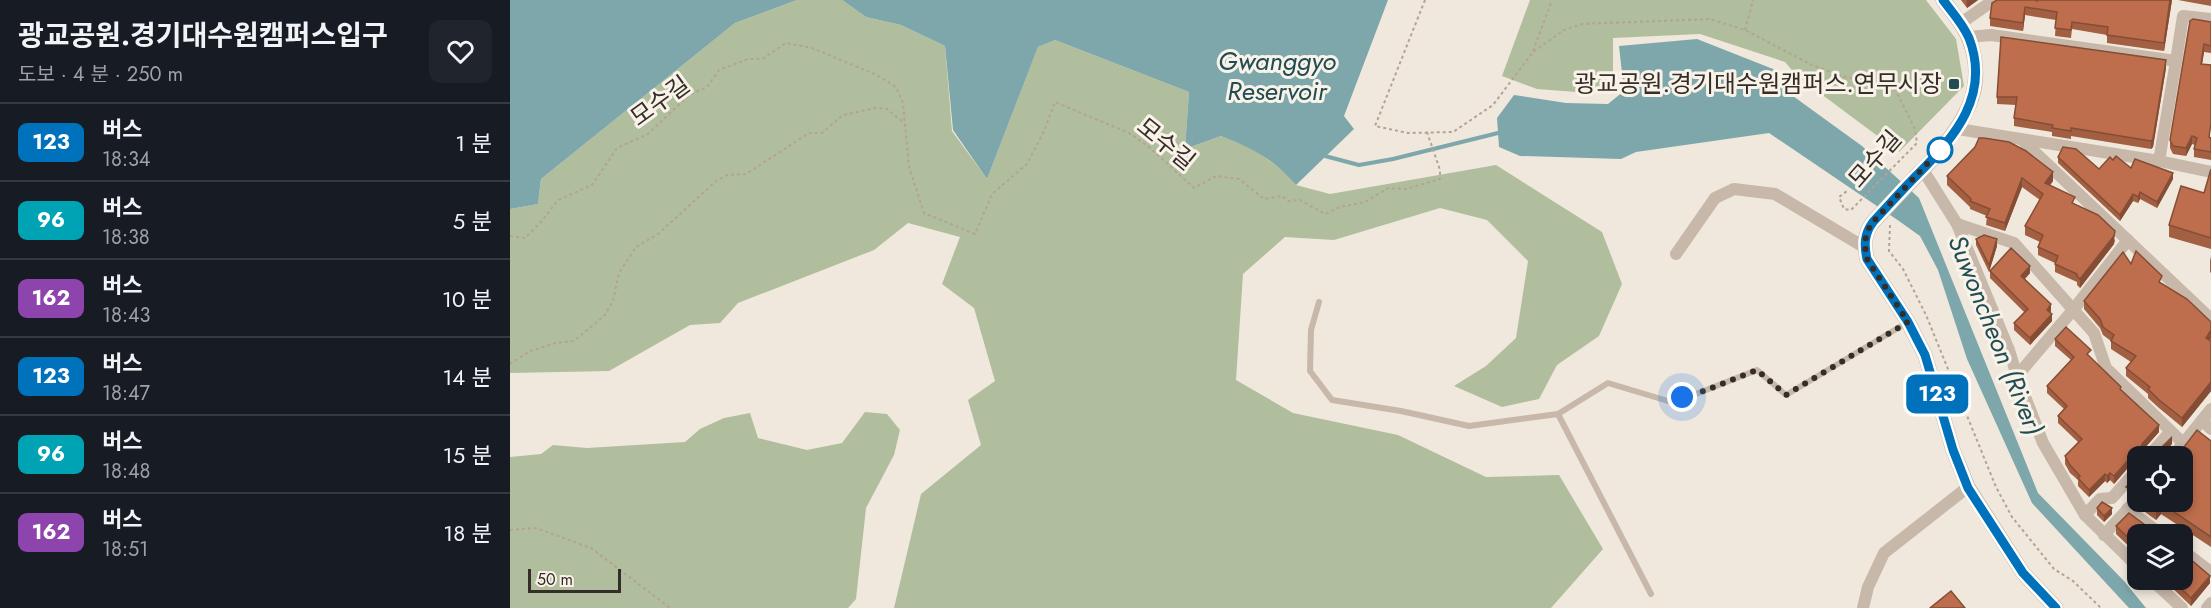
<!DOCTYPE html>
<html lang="ko">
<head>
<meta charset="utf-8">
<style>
	:root { --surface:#171b24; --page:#20242c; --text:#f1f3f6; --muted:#9ea1a6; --line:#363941 }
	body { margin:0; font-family:Jost,"Noto Sans KR",sans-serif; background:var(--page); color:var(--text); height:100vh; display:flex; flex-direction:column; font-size:22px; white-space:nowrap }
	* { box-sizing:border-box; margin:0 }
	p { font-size:20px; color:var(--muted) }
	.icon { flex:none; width:33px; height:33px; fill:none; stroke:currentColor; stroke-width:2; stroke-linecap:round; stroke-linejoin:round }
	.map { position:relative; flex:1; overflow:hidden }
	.panel { display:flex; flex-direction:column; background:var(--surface); width:510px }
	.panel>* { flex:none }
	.badge { padding:0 12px; border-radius:9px; font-size:21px; line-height:39px }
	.fabs { position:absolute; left:1617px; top:446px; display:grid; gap:12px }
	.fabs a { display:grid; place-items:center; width:66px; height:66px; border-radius:12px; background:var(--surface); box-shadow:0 3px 9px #0003; font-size:30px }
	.scale { position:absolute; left:18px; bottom:15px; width:93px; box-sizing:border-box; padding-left:6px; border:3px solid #352d28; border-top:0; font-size:16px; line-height:21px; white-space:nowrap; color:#352d28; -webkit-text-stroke:4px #f8f2e8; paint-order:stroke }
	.you { position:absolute; width:30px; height:30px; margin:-15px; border:4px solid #fff; border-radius:50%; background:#1a73e8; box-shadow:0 0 0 9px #1a73e833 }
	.map>.badge { position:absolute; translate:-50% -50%; box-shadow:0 0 0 3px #fff }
	.round { display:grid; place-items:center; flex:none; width:63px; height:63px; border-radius:12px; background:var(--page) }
	.overview { display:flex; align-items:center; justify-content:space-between; height:102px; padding:0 18px }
	h1 { font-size:28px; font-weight:700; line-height:45px }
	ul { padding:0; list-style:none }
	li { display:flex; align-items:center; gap:18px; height:78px; padding:0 18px; border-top:2px solid var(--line) }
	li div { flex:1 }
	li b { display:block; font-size:22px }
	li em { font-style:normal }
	li .badge { min-width:66px; font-weight:700; text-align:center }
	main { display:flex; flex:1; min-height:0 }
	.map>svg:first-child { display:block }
	.green { fill:#b1be9d }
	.water { fill:#7da7ab }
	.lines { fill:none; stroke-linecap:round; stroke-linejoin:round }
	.stream { stroke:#7da7ab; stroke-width:4 }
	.path { stroke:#b3a393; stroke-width:2; stroke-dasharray:3 3; stroke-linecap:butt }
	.service { stroke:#c7b8a9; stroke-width:6 }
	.minor { stroke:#c7b8a9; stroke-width:12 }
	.tertiary { stroke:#c7b8a9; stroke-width:15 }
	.tertiary-bridge { stroke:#c7b8a9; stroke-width:15 }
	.wall { fill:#a35f41 }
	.shaded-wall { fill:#854d35 }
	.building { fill:#be6e4c; stroke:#854d35; stroke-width:1.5 }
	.line-casing { stroke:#fff; stroke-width:14 }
	.line { stroke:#0072bc; stroke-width:9 }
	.walk { stroke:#352d28; stroke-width:6; stroke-dasharray:0 10.8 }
	.poi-dot { fill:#204d54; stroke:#f8f2e8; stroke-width:2 }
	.stop-dot { fill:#fff; stroke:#0072bc; stroke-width:3 }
	.labels { text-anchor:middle; stroke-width:6; stroke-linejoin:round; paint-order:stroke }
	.poi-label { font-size:24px; fill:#352d28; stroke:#f8f2e8; text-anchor:end }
	.street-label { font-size:24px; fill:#352d28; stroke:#f8f2e8 }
	.water-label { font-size:26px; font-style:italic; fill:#204d54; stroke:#f8f2e8 }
</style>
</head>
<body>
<main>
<section class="panel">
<div class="overview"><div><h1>광교공원.경기대수원캠퍼스입구</h1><p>도보 · 4 분 · 250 m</p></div><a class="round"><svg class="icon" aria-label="heart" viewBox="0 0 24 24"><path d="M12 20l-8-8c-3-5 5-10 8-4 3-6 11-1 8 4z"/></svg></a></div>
<ul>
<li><span class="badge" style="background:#0072bc;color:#fff">123</span><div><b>버스</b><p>18:34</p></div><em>1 분</em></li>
<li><span class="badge" style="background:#00a3b4;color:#fff">96</span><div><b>버스</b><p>18:38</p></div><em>5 분</em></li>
<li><span class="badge" style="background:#8e44ad;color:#fff">162</span><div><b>버스</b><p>18:43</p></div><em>10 분</em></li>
<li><span class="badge" style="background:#0072bc;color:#fff">123</span><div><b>버스</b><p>18:47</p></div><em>14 분</em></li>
<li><span class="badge" style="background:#00a3b4;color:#fff">96</span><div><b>버스</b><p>18:48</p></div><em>15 분</em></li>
<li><span class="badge" style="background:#8e44ad;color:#fff">162</span><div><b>버스</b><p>18:51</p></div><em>18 분</em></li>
</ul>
</section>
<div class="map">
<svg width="1701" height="608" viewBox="0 0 1701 608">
	<rect width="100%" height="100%" fill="#f0e8dc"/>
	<g class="green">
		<polygon points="287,0 332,0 356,17 391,25 435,46 442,131 477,179 528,47 545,40 679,92 675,149 711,136 744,149 777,174 786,185 820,194 986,165 1092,232 1112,284 1089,336 1047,365 1029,399 992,407 944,386 976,366 1006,338 1018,261 977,220 930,208 824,240 775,237 733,274 726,380 783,413 888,435 976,477 1049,475 1093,549 1041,608 384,608 411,494 471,445 458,400 485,381 464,308 432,284 450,237 398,223 364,250 228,303 210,323 180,325 99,371 0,373 0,209 28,204 31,179 225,23"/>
		<polygon points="1020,0 1416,0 1446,39 1454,86 1389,152 1287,76 1275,62 1190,34 1103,38 1103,90 1079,93 1027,89 992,76"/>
		<polygon points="355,412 377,414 390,430 384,455 356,508 346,599 338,608 0,608 0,457 31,454 43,445 77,448 175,442 190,429 214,418 240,413 248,438 297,450 332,443"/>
	</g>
	<g class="water">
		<polygon points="0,0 287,0 225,23 31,179 28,204 0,209"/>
		<path d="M332,0H878L834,116L844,129L786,185C764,159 742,148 711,136L675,149L679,92L545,40L528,47L477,179L443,130L435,46L391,25L356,17Z"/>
		<polygon points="1187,39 1273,73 1276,91 1352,146 1409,198 1528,493 1614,581 1636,608 1619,608 1522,503 1457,359 1428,270 1410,236 1389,221 1259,133 1126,152 1111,159 1010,156 989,147 987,118 1004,95 1056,103 1098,104 1114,91 1109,46"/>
	</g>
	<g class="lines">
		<polyline class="stream" points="815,156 849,165 883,159 988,133"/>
		<g class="path">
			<polyline points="915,0 865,126 898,133 943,132 983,105 1023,52 1054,30 1072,24 1200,19 1235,30 1302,65 1335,77 1383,85 1405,129 1407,143 1341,210 1334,209 1329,197 1337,191"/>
			<polyline points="1235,30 1243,0"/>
			<polyline points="1023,51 1042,0"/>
			<polyline points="1380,225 1379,251 1393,269 1416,315 1486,487 1502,517 1544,569 1563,581 1591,608"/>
			<polyline points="0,236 15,238 31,222 48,200 82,185 107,148 138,134 179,95 197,87 209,70 238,59 252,59 276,43 302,48 367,75 386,87 393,103 399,167 414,213 465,234 482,194 517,164 534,131 545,102 619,133 639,147 684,188 706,176 729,179 754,199 772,196 778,201 790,200 815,214 830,207 855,202 878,188 896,189 930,179 930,170 917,132"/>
			<polyline points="0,364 20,351 46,343 64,341 95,315 103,301 109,273 126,247 148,234 206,181 217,175 236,174 299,133 312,133 333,115 366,108 377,109 393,122"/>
			<polyline points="0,530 26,528 81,548 160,608"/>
		</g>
		<g class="service">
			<polyline points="809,302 801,330 800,371 822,400 891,411 959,426 1048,414 1098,383 1158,401 1186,394 1247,370 1276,395 1398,322"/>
			<polyline points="1048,414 1141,594"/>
		</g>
		<g class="minor">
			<polyline points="1451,23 1484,0"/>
			<polyline points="1458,37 1481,35 1666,61 1673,16 1701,19"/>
			<polyline points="1448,129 1649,161 1701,172"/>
			<polyline points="1511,139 1701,319"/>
			<polyline points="1649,161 1666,61"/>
			<polyline points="1413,170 1447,224 1499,350 1507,376 1533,443 1575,515 1628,567"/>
			<polyline points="1447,224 1504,243 1584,333 1596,368 1673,443"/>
			<polyline points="1166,254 1205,198 1224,189 1265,194 1354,247"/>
			<polyline points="1507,376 1563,310 1618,240"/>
			<polyline points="1692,420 1701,429"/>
			<polyline points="1639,456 1660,432"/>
			<polyline points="1663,456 1701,409"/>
			<polyline points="1617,509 1651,534"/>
			<polyline points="1575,515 1590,499 1602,498 1628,469"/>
			<polyline points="1594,535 1628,498"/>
			<polyline points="1672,550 1701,572"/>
			<polyline points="1641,579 1672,608"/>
			<polyline points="1353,608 1358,587 1374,553 1458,487"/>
			<polyline points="1697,608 1701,603"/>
		</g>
		<g class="tertiary">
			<path d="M1409,173C1417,166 1424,157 1431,149C1459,115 1476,83 1459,39C1453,24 1442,12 1433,0"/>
			<path d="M1363,222C1354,234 1354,244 1357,259L1398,322L1415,355L1443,450L1458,487L1513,573L1546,608"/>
		</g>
		<polyline class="tertiary-bridge" points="1363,222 1409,173"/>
	</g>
	<g class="wall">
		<polygon points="1451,0 1468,0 1457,8"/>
		<polygon points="1527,0 1662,0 1654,51 1597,43 1597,35 1562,29 1561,38 1545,36 1546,20 1515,15 1513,31 1480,26 1480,18 1527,2"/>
		<polygon points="1668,0 1701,0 1701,6"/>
		<polygon points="1701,22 1701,53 1694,52 1692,64 1700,137 1701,138 1701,160 1684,157 1684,149 1685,145 1682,144 1676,156 1663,154 1660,148 1660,140"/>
		<polygon points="1656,68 1643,147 1641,149 1561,136 1561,139 1542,136 1542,132 1504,126 1504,118 1506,105 1487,104 1487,97"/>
		<polygon points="1465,147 1543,181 1540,185 1565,204 1605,240 1604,244 1570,288 1567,285 1567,282 1545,272 1545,263 1528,255 1528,247 1530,242 1515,235 1515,226 1530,200 1512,187 1495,231 1476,225 1477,216 1460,209 1460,207 1437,185 1437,176"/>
		<polygon points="1548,157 1589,169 1603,160 1621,168 1663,179 1647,208 1630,199 1628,203 1623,201 1610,221 1548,163"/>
		<polygon points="1701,169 1701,249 1659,237 1659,225 1694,193"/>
		<polygon points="1466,239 1487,246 1479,272 1466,245"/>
		<polygon points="1701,256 1701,273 1700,272 1700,261"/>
		<polygon points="1621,264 1652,284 1701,341 1701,391 1672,427 1649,408 1638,398 1638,394 1616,376 1616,368 1621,362 1601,349 1601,341 1593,335 1590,328 1574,309 1574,301"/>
		<polygon points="1480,271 1520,273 1515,279 1541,311 1540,313 1542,321 1520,345 1504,330 1504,323 1514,312 1480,278"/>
		<polygon points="1545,339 1581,358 1649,432 1632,451 1633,455 1640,456 1628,456 1604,484 1600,480 1597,483 1595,481 1579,497 1568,486 1568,480 1560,473 1555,464 1555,456 1568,442 1548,423 1548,416 1554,409 1537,393 1537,386 1561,360 1545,346"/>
		<polygon points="1701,441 1701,547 1651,514 1646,520 1631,509 1631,501 1672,501"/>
		<polygon points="1587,508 1602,514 1594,522 1587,515"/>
		<polygon points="1606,526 1646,533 1628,534 1628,555 1606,534"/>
		<polygon points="1653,579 1672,579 1700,583 1681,606"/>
	</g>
	<g class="shaded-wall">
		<polygon points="1457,0 1468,0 1457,8"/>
		<polygon points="1660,0 1662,0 1654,51 1654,43"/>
		<polygon points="1515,7 1515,15 1513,31 1513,23"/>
		<polygon points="1694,44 1694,52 1691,71 1691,64"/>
		<polygon points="1656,60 1656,68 1643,147 1641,149 1641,141"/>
		<polygon points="1682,136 1682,144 1676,156 1676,148"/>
		<polygon points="1543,172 1543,181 1535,192 1535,183"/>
		<polygon points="1663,173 1663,179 1647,208 1647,202"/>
		<polygon points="1512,178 1512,187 1495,231 1495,223"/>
		<polygon points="1630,192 1630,199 1628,203 1628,197"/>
		<polygon points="1623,194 1623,201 1610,221 1610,215"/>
		<polygon points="1605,231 1604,244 1570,288 1570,279"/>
		<polygon points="1487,239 1487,246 1479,272 1479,265"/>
		<polygon points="1520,266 1520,273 1511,283 1511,276"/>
		<polygon points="1541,304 1541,311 1537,317 1537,310"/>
		<polygon points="1542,314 1542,321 1520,345 1520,338"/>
		<polygon points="1701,330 1701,339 1696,346 1696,338"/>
		<polygon points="1701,382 1701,391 1672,427 1672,418"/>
		<polygon points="1649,425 1649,432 1632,451 1632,455 1631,451 1632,444"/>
		<polygon points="1662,437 1662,444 1652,456 1645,456"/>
		<polygon points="1630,454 1630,456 1628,456 1628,462 1622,463 1604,484 1604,476 1622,456"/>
		<polygon points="1600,473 1600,480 1597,483 1597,476"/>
		<polygon points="1595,474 1595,481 1579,497 1579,490"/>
		<polygon points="1628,477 1628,484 1618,495 1618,488"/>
		<polygon points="1651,503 1651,514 1646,520 1646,510"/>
		<polygon points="1602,508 1602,514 1594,522 1594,516"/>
		<polygon points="1700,576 1700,583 1681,606 1681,598"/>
	</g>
	<g class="building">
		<polygon points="1487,0 1526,0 1527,2 1527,0 1660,0 1654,43 1597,35 1598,27 1562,22 1561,30 1545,28 1547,12 1515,7 1513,23 1480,18 1482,3"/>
		<polygon points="1683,19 1701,22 1701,46 1694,44 1691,64 1701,65 1701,123 1699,137 1701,138 1701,152 1684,149 1687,138 1682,136 1676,148 1663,146 1660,140 1680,21"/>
		<polygon points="1491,37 1656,60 1643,139 1641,141 1561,128 1561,131 1542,128 1543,125 1504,118 1507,97 1487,97"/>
		<polygon points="1469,138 1474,138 1499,142 1516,151 1543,172 1535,183 1565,197 1562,203 1588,215 1605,231 1604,236 1570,279 1567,276 1567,274 1545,264 1548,256 1528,247 1533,235 1515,226 1533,194 1512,178 1495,223 1476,217 1480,209 1460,201 1461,199 1437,176 1465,147"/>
		<polygon points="1553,147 1566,149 1589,169 1600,157 1603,160 1606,156 1621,168 1625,159 1663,173 1647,202 1630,192 1628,197 1623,194 1610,215 1548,157"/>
		<polygon points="1701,169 1701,238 1659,225 1671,186 1694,193"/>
		<polygon points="1474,235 1487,239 1479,265 1466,239"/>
		<polygon points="1501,248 1520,266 1511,276 1541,304 1537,310 1542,314 1520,338 1504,323 1518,309 1480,271"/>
		<polygon points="1626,251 1652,276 1649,282 1677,299 1701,322 1701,330 1696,338 1701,341 1701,382 1672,418 1649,400 1638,389 1640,387 1616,368 1626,356 1601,341 1604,335 1593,327 1590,319 1574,301 1613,252 1621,264"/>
		<polygon points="1556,327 1581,350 1577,354 1611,387 1610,389 1649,425 1632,444 1631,451 1633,455 1640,456 1633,456 1630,454 1622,456 1604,476 1600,473 1597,476 1595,474 1579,490 1568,478 1570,476 1560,465 1555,456 1572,439 1548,416 1557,406 1537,386 1564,357 1545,339"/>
		<polygon points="1687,430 1701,441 1701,537 1651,503 1646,510 1634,501 1672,501 1672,456 1667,456"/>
		<polygon points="1662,437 1645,456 1643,456"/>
		<polygon points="1628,474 1628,477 1618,488 1616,487"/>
		<polygon points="1592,502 1602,508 1594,516 1587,508"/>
		<polygon points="1619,513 1646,533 1650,534 1628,534 1628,547 1606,526"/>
		<polygon points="1672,552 1700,576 1681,598 1661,579 1672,579"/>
		<polygon points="1441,591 1455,608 1420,608"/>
	</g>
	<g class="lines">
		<g class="line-casing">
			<path id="line" d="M1433,0C1442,12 1453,24 1459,38C1481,95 1445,137 1407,175C1392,190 1378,206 1363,222C1354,234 1354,245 1357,259L1398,322L1415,355L1443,450L1458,488L1513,573L1546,608"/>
		</g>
		<use href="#line" class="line"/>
		<path class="walk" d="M1172,397L1186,394L1247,370L1276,395L1398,322L1357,259C1354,245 1354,234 1363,222L1430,150"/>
	</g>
	<rect class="poi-dot" x="1438" y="78" width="12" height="12" rx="3"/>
	<circle class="stop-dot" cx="1430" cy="150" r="12"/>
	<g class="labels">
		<g class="poi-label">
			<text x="1432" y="92">광교공원.경기대수원캠퍼스.연무시장</text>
		</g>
		<g class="street-label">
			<text transform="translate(150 101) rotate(-36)" y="8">모수길</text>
			<text transform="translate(656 144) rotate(39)" y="8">모수길</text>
			<text transform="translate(1365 159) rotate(-49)" y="8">모수길</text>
		</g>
		<g class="water-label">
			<text x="767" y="70">Gwanggyo<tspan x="767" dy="30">Reservoir</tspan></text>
			<text transform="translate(1486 335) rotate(68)" y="9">Suwoncheon (River)</text>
		</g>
	</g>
</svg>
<div class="fabs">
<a><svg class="icon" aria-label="locate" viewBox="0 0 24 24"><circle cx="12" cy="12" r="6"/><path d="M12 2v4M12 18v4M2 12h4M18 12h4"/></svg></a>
<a><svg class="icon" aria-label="layers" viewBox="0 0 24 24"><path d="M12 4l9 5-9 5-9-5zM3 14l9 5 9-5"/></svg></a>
</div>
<div class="scale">50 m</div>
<div class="you" style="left:1172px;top:397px"></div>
<b class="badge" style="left:1427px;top:394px;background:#0072bc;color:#fff">123</b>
</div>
</main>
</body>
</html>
